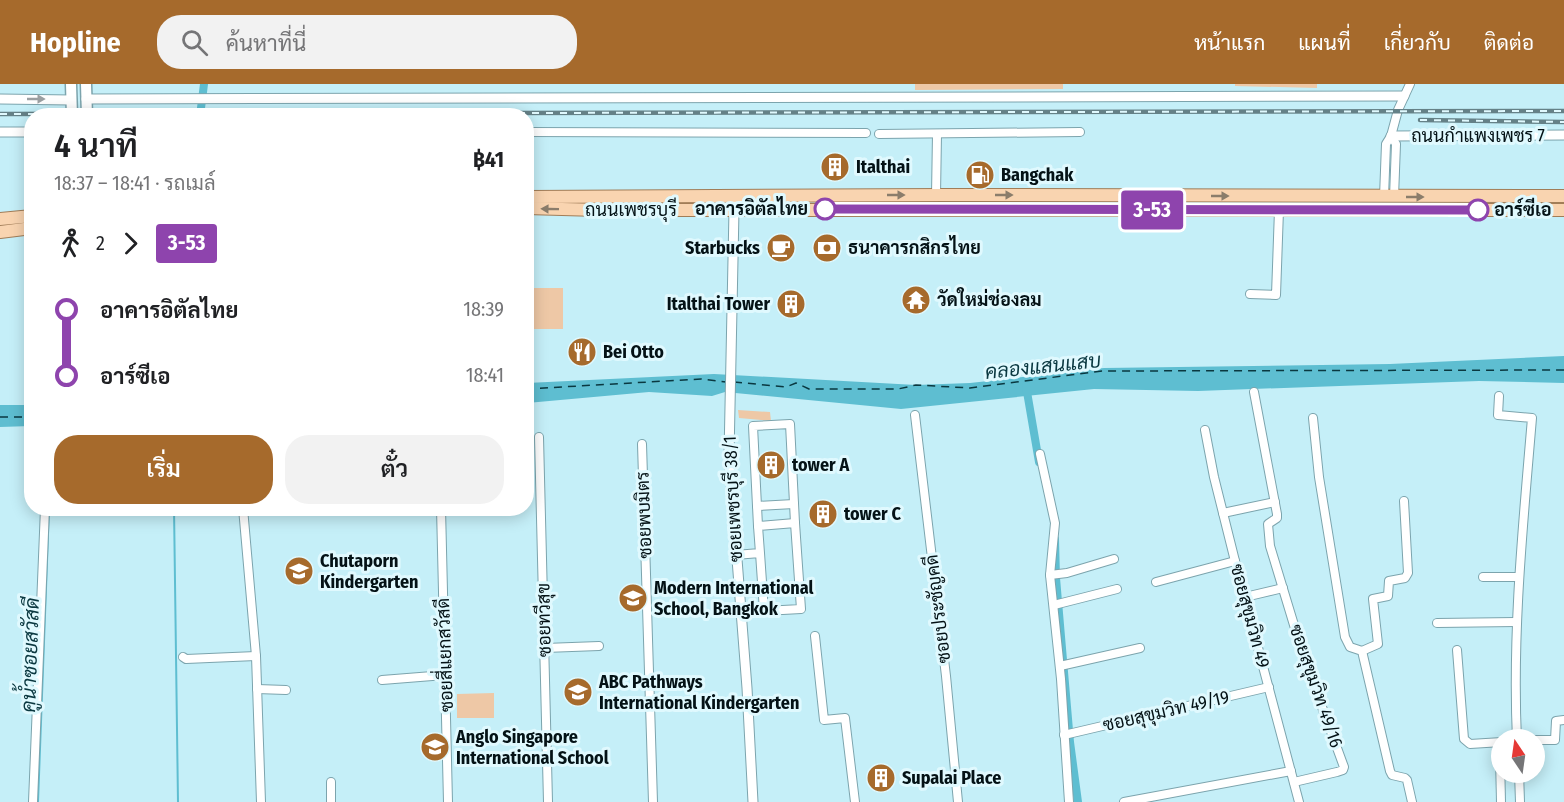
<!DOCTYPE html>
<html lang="th">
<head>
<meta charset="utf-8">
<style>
	:root { --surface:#fff; --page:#f2f2f2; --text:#202124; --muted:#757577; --accent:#a66a2c }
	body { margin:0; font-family:"Fira Sans Condensed",Sarabun,sans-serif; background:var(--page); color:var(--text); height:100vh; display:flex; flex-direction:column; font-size:22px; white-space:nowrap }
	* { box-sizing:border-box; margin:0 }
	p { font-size:20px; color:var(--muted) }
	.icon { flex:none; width:33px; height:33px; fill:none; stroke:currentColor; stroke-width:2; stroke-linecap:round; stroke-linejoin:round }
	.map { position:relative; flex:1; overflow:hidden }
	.side { position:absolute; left:24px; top:24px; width:510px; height:408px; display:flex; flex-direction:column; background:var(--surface); border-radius:24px; box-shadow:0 3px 15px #0003 }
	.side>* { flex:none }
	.badge { padding:0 12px; border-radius:4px; font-size:21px; line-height:39px }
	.needle { width:39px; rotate:347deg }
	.tools { position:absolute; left:1491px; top:645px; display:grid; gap:12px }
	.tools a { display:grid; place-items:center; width:54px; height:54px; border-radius:50%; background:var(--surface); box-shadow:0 3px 15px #0003; font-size:30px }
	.map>.badge { position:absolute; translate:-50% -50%; box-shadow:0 0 0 3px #fff }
	.legs { display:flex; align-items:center; gap:9px; height:66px; padding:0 30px; font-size:20px }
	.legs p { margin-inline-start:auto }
	.overview { display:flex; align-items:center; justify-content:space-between; height:102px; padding:0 30px }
	h1 { font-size:33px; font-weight:600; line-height:45px }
	.primary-button { display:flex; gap:12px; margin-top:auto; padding:12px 30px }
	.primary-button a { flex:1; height:69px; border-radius:24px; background:var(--accent); color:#fff; font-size:24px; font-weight:600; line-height:69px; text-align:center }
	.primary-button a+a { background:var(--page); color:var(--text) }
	ul { padding:0 30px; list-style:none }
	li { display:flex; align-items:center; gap:21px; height:66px; font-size:22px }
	li i { display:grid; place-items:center; width:9px; height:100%; margin:0 8px; background:currentColor }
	li i::after { content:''; width:15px; height:15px; margin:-8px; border:4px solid; border-radius:50%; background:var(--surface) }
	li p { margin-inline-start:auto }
	li:first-child i { background:linear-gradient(#0000 50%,currentColor 0) }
	li:last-child i { background:linear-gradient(currentColor 50%,#0000 0) }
	header { display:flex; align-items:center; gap:36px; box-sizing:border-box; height:84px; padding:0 30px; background:var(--accent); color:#fff }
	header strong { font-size:28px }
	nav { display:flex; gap:33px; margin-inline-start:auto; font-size:21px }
	.search { width:420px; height:54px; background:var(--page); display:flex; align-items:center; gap:15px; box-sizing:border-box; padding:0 21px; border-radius:24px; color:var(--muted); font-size:22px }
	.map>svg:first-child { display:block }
	.green { fill:#eec8a6 }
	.water { fill:#5ebed1 }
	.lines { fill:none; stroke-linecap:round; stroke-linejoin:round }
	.stream { stroke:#5ebed1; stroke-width:2 }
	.canal { stroke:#5ebed1; stroke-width:8 }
	.ferry { stroke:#0a3840; stroke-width:1.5; stroke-dasharray:8 6; stroke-linecap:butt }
	.minor-casing { stroke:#7ca4ad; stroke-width:10 }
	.tertiary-casing { stroke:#7ca4ad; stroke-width:11 }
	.secondary-casing { stroke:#7ca4ad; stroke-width:13 }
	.primary-casing { stroke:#a17d58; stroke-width:14 }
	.minor { stroke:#fff; stroke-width:8 }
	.tertiary { stroke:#fff; stroke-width:9 }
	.secondary { stroke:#fff; stroke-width:10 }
	.primary { stroke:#f9d4b0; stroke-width:12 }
	.rail-casing { stroke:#658187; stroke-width:4.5 }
	.rail { stroke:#e0f9fe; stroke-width:2; stroke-dasharray:7; stroke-linecap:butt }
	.oneway { fill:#9ba0a2 }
	.oneway2 { fill:#8b7d6b }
	.line-1-casing { stroke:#fff; stroke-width:14 }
	.line-1 { stroke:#8e44ad; stroke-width:9 }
	.stop-1-dot { fill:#fff; stroke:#8e44ad; stroke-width:3 }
	.labels { text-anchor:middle; stroke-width:6; stroke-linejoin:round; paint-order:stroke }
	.street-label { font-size:18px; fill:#041216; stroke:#e0f9fe }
	.poi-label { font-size:18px; font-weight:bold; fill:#041216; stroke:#e0f9fe; text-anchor:start }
	.stop-label { font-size:18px; font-weight:bold; fill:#041216; stroke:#e0f9fe; text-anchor:end }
	.water-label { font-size:20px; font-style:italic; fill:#0a3840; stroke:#e0f9fe }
</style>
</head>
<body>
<header>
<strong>Hopline</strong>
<div class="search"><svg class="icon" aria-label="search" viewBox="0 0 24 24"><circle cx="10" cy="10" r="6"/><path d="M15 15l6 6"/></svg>ค้นหาที่นี่</div>
<nav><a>หน้าแรก</a><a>แผนที่</a><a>เกี่ยวกับ</a><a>ติดต่อ</a></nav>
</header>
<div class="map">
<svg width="1564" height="718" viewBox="0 0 1564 718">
	<rect width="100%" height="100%" fill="#c5eff8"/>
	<g class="green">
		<polygon points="915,0 1063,0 1063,5 915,6"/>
		<polygon points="1235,0 1317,0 1317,4 1235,2"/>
		<polygon points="526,204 563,204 563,245 527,245"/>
		<polygon points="738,326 770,328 771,337 739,334"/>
		<polygon points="494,609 494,634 457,634 457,610"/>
	</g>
	<g class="water">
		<polygon points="1564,272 1564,299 1479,297 1198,307 1094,305 901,325 725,308 712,312 649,308 527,319 527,299 714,290 916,301 970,299 1104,284 1390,280"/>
		<polygon points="0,321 31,321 31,342 0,343"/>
	</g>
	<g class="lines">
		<g class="stream">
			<polyline points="174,424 178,718"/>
			<polyline points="38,718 49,424"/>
		</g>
		<g class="canal">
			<polyline points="200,32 204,0"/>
			<polyline points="1026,302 1039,378"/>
			<polyline points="1055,455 1056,494 1070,658 1078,718"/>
		</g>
		<g class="ferry">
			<polyline points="734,298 786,303 796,299 809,305 898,305 916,301 970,304 1102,287 1564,286"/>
			<polyline points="526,305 701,295 726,298"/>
			<polyline points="0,333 32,333"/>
		</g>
		<g class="minor-casing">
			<g id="minor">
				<polyline points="526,48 866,49"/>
				<polyline points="879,50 1080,48"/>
				<polyline points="1391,52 1396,60 1394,113"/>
				<polyline points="936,111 937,50"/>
				<polyline points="1384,113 1386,60 1391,52 1398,26 1410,0"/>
				<polyline points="1250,210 1276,211 1279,126"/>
				<polyline points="1254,308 1277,430 1277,434 1268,440 1270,462 1304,574 1344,683 1343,686 1337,688 1294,698"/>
				<path d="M1499,312L1498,331L1532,334C1523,441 1512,548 1517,656"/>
				<polyline points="915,331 946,592 958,718"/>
				<polyline points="1313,334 1319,393 1345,553 1350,563 1362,567 1390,687 1392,691 1405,694 1407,696 1412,718"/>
				<polyline points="1205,346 1214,393 1235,477 1299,718"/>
				<polyline points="539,353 548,718"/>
				<polyline points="642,360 653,718"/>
				<polyline points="1040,370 1055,439 1050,491 1061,595 1069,718"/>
				<polyline points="757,422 794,420"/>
				<polyline points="243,424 256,572 261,718"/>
				<polyline points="441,424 448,718"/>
				<polyline points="1223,429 1275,418"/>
				<polyline points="758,442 753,342 790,340 795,439"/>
				<polyline points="735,471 760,469 758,442 795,439 801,525 764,527 760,469"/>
				<polyline points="1050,491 1067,489 1114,475"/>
				<polyline points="1483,493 1519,493"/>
				<polyline points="1156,498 1235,477"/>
				<polyline points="1245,513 1283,504"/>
				<polyline points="1054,521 1117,505"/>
				<polyline points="1437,539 1516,538"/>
				<polyline points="815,552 824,636 845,634 855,718"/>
				<polyline points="545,564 599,562"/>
				<polyline points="1457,566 1464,655 1470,660 1502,658"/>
				<polyline points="1362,567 1378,560 1373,515 1388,512 1389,497 1405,494 1408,489 1404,417"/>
				<polyline points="183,573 186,575 256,572"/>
				<polyline points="1060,582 1140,564"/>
				<polyline points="382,596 445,591"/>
				<polyline points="257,605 286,606"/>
				<polyline points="1064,651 1269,603"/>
				<polyline points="1534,656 1555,656 1556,637 1564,636"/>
				<polyline points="1500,673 1501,718"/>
				<polyline points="1519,688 1520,718"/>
				<polyline points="33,718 45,424"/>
				<polyline points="331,718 331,698"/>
				<polyline points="1124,718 1291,687"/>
			</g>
		</g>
		<g class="tertiary-casing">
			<g id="tertiary">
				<polyline points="0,15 71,16"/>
				<polyline points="86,15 1404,12"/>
				<polyline points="0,48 32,48"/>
				<polyline points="1391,52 1564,51"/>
				<polyline points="738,112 734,126 729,372 747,604 753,718"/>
			</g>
		</g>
		<g class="secondary-casing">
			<g id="secondary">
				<polyline points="71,0 72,32"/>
				<polyline points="86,0 87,32"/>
			</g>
		</g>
		<g class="primary-casing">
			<g id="primary">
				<polyline points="526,113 945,111 1564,112"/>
				<polyline points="526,124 598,126 1564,126"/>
				<polyline points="0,135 32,132"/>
				<polyline points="0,148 32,144"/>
			</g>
		</g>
		<use href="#minor" class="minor"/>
		<use href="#tertiary" class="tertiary"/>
		<use href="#secondary" class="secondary"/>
		<use href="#primary" class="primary"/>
		<g class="rail-casing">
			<g id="rail">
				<polyline points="0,30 1564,27"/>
				<polyline points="1420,36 1564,38"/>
			</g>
		</g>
		<use href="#rail" class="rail"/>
	</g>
	<defs><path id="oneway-solid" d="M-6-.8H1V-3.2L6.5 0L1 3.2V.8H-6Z" transform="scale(1.5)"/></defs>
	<use class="oneway" href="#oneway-solid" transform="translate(36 15)"/>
	<g class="oneway2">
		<use href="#oneway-solid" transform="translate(896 111)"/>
		<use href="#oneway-solid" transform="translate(1004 111)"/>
		<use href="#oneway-solid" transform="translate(1220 112)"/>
		<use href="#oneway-solid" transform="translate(1415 113)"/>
		<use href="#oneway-solid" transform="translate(550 125) rotate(-179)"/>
	</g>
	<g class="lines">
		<g class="line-1-casing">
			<polyline id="line-1" points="825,125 1478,126"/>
		</g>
		<use href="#line-1" class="line-1"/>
	</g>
	<defs>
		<g id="building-disc" transform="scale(1.5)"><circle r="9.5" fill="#a66a2c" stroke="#e0f9fe"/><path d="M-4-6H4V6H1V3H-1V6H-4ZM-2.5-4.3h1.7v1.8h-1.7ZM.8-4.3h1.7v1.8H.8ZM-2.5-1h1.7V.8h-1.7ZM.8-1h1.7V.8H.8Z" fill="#fff"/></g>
		<g id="fuel-disc" transform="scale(1.5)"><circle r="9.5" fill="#a66a2c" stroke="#e0f9fe"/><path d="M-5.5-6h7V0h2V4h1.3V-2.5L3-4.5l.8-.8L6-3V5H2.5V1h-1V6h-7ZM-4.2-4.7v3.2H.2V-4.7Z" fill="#fff"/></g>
		<g id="cafe-disc" transform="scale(1.5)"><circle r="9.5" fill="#a66a2c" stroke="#e0f9fe"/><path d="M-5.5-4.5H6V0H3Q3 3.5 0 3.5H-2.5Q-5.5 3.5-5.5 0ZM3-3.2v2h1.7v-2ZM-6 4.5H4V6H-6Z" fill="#fff"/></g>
		<g id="bank-disc" transform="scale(1.5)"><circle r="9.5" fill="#a66a2c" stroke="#e0f9fe"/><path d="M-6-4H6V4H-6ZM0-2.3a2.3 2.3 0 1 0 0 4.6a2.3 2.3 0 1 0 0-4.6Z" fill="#fff"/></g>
		<g id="temple-disc" transform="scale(1.5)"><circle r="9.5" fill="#a66a2c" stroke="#e0f9fe"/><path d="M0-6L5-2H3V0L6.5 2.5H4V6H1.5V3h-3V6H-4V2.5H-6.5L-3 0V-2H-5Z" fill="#fff"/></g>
		<g id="restaurant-disc" transform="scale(1.5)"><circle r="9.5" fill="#a66a2c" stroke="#e0f9fe"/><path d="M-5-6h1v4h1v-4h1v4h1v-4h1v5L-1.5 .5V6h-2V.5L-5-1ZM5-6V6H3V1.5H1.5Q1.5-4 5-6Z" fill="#fff"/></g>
		<g id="school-disc" transform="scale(1.5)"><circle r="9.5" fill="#a66a2c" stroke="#e0f9fe"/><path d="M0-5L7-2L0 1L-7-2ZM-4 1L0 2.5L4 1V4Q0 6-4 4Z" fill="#fff"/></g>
	</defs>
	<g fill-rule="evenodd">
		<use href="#building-disc" x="835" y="83"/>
		<use href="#fuel-disc" x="980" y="91"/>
		<use href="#cafe-disc" x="781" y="164"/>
		<use href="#bank-disc" x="827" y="164"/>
		<use href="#temple-disc" x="916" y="216"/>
		<use href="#building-disc" x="791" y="220"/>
		<use href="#restaurant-disc" x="582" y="268"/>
		<use href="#building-disc" x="771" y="381"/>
		<use href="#building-disc" x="823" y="430"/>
		<use href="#school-disc" x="299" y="487"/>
		<use href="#school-disc" x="633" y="514"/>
		<use href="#school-disc" x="578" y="608"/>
		<use href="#school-disc" x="435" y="663"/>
		<use href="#building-disc" x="881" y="694"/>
	</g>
	<g class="stop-1-dot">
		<circle cx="825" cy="125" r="10"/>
		<circle cx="1478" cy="126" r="10"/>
	</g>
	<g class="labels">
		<g class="street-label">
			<text x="1478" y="58">ถนนกำแพงเพชร 7</text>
			<text x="631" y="132">ถนนเพชรบุรี</text>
			<text transform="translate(733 415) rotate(-93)" y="6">ซอยเพชรบุรี 38/1</text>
			<text transform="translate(644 431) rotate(-92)" y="6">ซอยพบมิตร</text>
			<text transform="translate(938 525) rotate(-97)" y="6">ซอยประชัญคดี</text>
			<text transform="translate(1250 532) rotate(75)" y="6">ซอยสุขุมวิท 49</text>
			<text transform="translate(544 536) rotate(-91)" y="6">ซอยทวีสุข</text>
			<text transform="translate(445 571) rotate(-92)" y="6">ซอยสี่แยกสวัสดี</text>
			<text transform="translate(1316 602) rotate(71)" y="6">ซอยสุขุมวิท 49/16</text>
			<text transform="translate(1166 627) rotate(-13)" y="6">ซอยสุขุมวิท 49/19</text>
		</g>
		<g class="poi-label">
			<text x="856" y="89">Italthai</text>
			<text x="1001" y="97">Bangchak</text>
			<text x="760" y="170" text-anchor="end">Starbucks</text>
			<text x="848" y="170">ธนาคารกสิกรไทย</text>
			<text x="937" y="222">วัดใหม่ช่องลม</text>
			<text x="770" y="226" text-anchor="end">Italthai Tower</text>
			<text x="603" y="274">Bei Otto</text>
			<text x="792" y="387">tower A</text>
			<text x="844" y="436">tower C</text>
			<text x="320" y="483">Chutaporn<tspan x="320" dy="21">Kindergarten</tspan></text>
			<text x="654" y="510">Modern International<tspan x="654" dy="21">School, Bangkok</tspan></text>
			<text x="599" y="604">ABC Pathways<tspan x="599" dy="21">International Kindergarten</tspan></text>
			<text x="456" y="659">Anglo Singapore<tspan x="456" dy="21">International School</tspan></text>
			<text x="902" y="700">Supalai Place</text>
		</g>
		<g class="stop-label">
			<text x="808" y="131">อาคารอิตัลไทย</text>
			<text x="1494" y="132" text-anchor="start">อาร์ซีเอ</text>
		</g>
		<g class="water-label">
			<text transform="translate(1043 282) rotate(-6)" y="7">คลองแสนแสบ</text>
			<text transform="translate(30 571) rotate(-88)" y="7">คูน้ำซอยสวัสดี</text>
		</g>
	</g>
</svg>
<div class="tools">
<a><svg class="needle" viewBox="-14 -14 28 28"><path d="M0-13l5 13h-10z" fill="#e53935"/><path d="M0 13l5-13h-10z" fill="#757577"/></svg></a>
</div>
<b class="badge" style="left:1152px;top:126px;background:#8e44ad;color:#fff">3-53</b>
<section class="side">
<div class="overview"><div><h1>4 นาที</h1><p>18:37 – 18:41 · รถเมล์</p></div><b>฿41</b></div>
<div class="legs"><svg class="icon" aria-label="walk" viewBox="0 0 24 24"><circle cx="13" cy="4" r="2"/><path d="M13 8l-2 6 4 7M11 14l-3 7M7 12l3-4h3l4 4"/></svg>2<svg class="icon" aria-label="forward" viewBox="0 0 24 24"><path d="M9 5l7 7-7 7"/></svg><b class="badge" style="background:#8e44ad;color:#fff">3-53</b></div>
<ul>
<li><i style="color:#8e44ad"></i><b>อาคารอิตัลไทย</b><p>18:39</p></li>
<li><i style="color:#8e44ad"></i><b>อาร์ซีเอ</b><p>18:41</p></li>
</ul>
<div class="primary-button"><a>เริ่ม</a><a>ตั๋ว</a></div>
</section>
</div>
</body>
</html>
